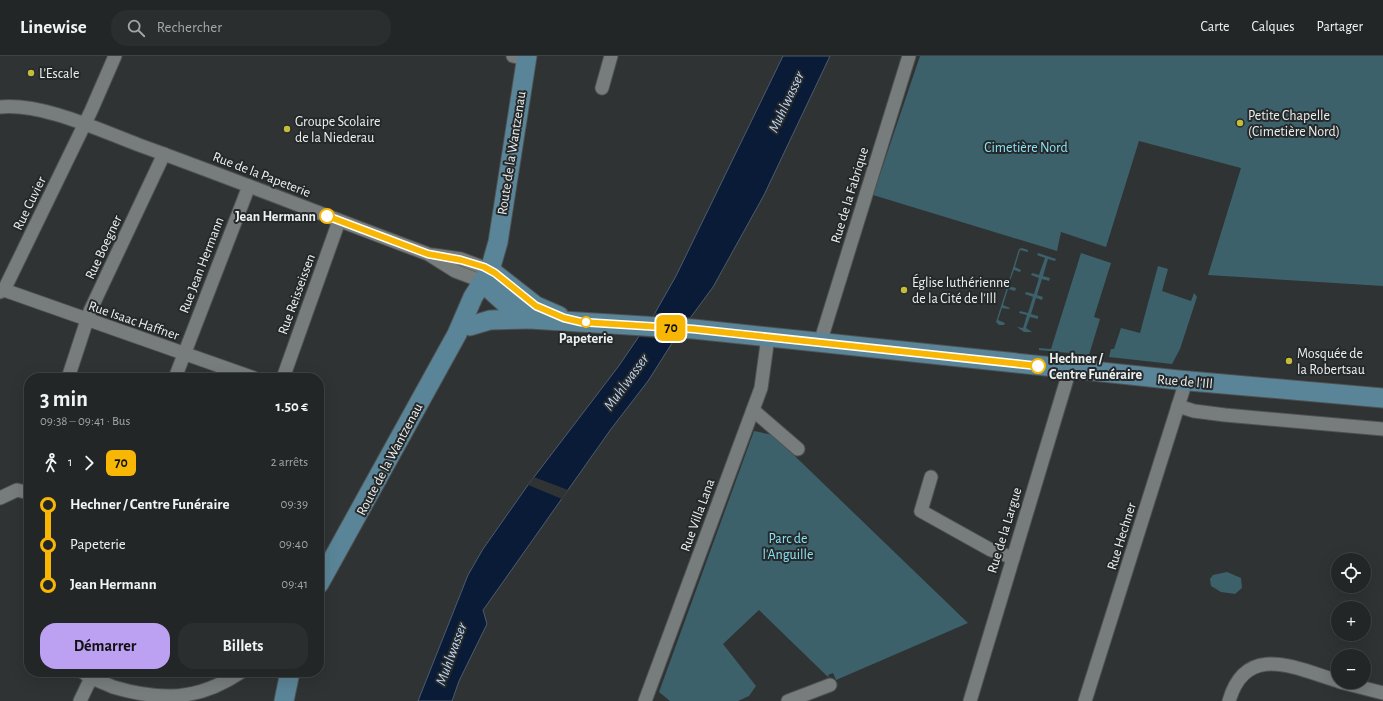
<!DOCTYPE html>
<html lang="fr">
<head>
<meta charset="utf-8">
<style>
	:root { --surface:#232627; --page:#2b2e2f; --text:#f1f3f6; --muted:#a3a5a7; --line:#404344; --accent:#bca0f2 }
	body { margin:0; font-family:"Alegreya Sans",sans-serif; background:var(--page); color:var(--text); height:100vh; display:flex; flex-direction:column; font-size:15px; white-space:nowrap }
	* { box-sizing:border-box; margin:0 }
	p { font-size:13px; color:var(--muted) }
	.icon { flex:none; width:22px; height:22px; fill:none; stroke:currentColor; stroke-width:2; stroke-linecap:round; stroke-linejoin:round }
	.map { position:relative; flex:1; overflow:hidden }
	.sheet { position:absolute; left:24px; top:317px; width:300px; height:304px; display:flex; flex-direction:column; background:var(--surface); border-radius:16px; box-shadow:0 4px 16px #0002,0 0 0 1px var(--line) }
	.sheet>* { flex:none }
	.badge { padding:0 8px; border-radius:6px; font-size:14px; line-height:26px }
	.fabs { position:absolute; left:1331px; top:497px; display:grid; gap:8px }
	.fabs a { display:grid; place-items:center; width:40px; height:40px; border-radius:50%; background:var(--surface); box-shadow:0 4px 16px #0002,0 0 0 1px var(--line); font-size:20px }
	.map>.badge { position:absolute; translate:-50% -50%; box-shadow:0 0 0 2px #fff }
	.legs { display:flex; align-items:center; gap:6px; height:44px; padding:0 16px; font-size:13px }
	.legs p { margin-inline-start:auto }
	.headline { display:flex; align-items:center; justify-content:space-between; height:68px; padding:0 16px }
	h1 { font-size:22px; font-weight:700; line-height:30px }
	.cta { display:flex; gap:8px; margin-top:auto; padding:8px 16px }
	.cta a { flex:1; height:46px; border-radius:16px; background:var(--accent); color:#111; font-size:16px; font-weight:700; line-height:46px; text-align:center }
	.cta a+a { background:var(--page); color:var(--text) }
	ul { padding:0 16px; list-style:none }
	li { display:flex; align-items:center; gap:14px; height:40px; font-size:15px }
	li i { display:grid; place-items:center; width:6px; height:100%; margin:0 5px; background:currentColor }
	li i::after { content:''; width:10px; height:10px; margin:-5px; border:3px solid; border-radius:50%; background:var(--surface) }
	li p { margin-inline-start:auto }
	li:first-child i { background:linear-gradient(#0000 50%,currentColor 0) }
	li:last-child i { background:linear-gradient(currentColor 50%,#0000 0) }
	header { display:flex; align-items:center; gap:24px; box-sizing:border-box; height:56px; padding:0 20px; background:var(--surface); border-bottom:1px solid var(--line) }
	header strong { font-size:19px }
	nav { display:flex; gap:22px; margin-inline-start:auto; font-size:14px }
	.search { width:280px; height:36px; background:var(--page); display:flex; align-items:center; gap:10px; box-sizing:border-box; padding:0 14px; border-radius:16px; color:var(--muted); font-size:15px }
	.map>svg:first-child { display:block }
	.green { fill:#3c616a }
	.water { fill:#091b37; stroke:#4d5b6e }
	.pier { fill:#2f3334 }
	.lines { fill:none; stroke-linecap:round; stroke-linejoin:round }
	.minor-casing { stroke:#4f5253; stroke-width:15 }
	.secondary-casing { stroke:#4f5253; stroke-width:21 }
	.minor { stroke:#777c7d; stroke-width:13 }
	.secondary { stroke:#5a8598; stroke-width:19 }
	.line-1-casing { stroke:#fff; stroke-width:9 }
	.line-1 { stroke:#f8b705; stroke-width:6 }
	.poi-dot { fill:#c6bc3c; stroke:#25292a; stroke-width:1.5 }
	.stop-1-dot { fill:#fff; stroke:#f8b705; stroke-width:2 }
	.labels { text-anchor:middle; stroke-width:4; stroke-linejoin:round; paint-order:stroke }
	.poi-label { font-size:14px; fill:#edf0f0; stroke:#25292a; text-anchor:start }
	.park-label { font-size:14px; fill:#8ce3f8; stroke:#25292a }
	.street-label { font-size:14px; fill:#edf0f0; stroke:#25292a }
	.stop-label { font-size:14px; font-weight:bold; fill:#edf0f0; stroke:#25292a; text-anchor:end }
	.water-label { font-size:15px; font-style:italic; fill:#bed4f6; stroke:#25292a }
</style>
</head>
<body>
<header>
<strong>Linewise</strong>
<div class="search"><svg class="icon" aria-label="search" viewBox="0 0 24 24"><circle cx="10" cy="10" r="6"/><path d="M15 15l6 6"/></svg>Rechercher</div>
<nav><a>Carte</a><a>Calques</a><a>Partager</a></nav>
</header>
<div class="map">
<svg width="1383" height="645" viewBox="0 0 1383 645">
	<rect width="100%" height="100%" fill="#2f3334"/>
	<g class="green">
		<polygon points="920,0 1383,0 1383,230 1208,219 1241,112 1139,85 1106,191 1061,176 1057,195 873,139"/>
		<polygon points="1022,192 1028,194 1028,196 1020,194 1015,211 1021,214 1020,216 1014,214 1008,230 1016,232 1015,235 1008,233 1003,249 1010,252 1009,253 1002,252 998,264 1005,267 1004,269 999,269 996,266 1019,193"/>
		<polygon points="1038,197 1056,203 1055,205 1048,203 1043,220 1050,222 1049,225 1042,223 1037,239 1043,241 1042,244 1036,242 1031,258 1038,260 1038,263 1030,261 1026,272 1032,276 1024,276 1017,271 1023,272 1027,259 1019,257 1020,255 1028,257 1033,241 1025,238 1026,236 1034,238 1039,222 1031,219 1032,217 1039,219 1045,202 1037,199"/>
		<polygon points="1081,197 1111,207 1094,261 1100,263 1089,299 1039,294 1039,292 1051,293"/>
		<polygon points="1158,210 1168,213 1162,235 1191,245 1194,237 1197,241 1180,293 1172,308 1109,301 1111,293 1114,293 1121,272 1140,277"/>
		<polygon points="754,375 773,379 968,567 836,624 833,617 828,619 829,622 759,554 723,588 756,630 749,640 738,645 670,645 659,636"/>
		<polygon points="1227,516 1241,522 1242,532 1235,538 1221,536 1211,530 1210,523 1213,519"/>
	</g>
	<polygon class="water" points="783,0 830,0 764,139 713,231 674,284 648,325 611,373 486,550 483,554 487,568 459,625 452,645 418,645 468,519 483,493 528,429 618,311 655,257 676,220"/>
	<g class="pier">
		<polygon points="655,257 691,261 674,284 640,281"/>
		<polygon points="534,421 568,434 562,443 528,429"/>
	</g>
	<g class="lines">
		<g class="minor-casing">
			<g id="minor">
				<polyline points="513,0 526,3"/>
				<polyline points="602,32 611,0"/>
				<path d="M0,51C43,47 99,74 139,89C236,124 331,162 428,198L455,215L476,223L483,227"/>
				<polyline points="433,199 461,203 490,214"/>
				<polyline points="4,234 254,322"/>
				<polyline points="0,236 4,234 91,55 115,0"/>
				<polyline points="820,287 909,0"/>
				<polyline points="68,322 90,255 164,98"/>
				<polyline points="175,322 249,130"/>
				<polyline points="283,322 339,165"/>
				<polyline points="1178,350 1194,355 1225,359 1383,373"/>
				<polyline points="753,354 798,393"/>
				<polyline points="931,421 921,455 991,494 1013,502"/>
				<polyline points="0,442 17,434 29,437"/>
				<path d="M83,616C91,623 103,626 113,631C161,645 198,645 241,616"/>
				<polyline points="1340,626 1383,637"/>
				<polyline points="80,645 91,622"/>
				<polyline points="645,645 761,332 768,281"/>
				<polyline points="788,645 830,629"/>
				<polyline points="970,645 1070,313"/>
				<polyline points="1085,645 1186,325"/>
				<path d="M1229,645C1246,586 1295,612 1338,625"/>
			</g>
		</g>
		<g class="secondary-casing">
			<g id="secondary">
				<polyline points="490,214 536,250 559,260"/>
				<polyline points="483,227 516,257 530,263 693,273 1178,324 1383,342"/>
				<polyline points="470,270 490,264 528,263"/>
				<polyline points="319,528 457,278 473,241 490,214 498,186 527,0"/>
				<polyline points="284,645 290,616"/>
			</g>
		</g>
		<use href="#minor" class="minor"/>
		<use href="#secondary" class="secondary"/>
	</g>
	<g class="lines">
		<g class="line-1-casing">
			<polyline id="line-1" points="327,160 428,198 461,204 484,211 495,217 536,250 564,262 581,266 693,273 1038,310"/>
		</g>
		<use href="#line-1" class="line-1"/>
	</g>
	<g class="poi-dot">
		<circle cx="31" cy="17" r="4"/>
		<circle cx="1240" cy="67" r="4"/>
		<circle cx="287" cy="73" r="4"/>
		<circle cx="904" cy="234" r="4"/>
		<circle cx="1289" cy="305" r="4"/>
	</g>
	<g class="stop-1-dot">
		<circle cx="327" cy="160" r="7"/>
		<circle cx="586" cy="266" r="5"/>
		<circle cx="1038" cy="310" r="7"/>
	</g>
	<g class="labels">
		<g class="poi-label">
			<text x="39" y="22">L’Escale</text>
			<text x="1248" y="64">Petite Chapelle<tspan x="1248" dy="16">(Cimetière Nord)</tspan></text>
			<text x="295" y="70">Groupe Scolaire<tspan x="295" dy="16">de la Niederau</tspan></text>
			<text x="912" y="231">Église luthérienne<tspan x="912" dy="16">de la Cité de l'Ill</tspan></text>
			<text x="1297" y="302">Mosquée de<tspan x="1297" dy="16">la Robertsau</tspan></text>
		</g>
		<g class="park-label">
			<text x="1026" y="96">Cimetière Nord</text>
			<text x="788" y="487">Parc de<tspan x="788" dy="16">l'Anguille</tspan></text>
		</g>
		<g class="street-label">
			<text transform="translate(511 97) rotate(-81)" y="5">Route de la Wantzenau</text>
			<text transform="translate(262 118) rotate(21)" y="5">Rue de la Papeterie</text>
			<text transform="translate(849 139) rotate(-73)" y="5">Rue de la Fabrique</text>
			<text transform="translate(29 147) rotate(-64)" y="5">Rue Cuvier</text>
			<text transform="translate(103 191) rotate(-65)" y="5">Rue Boegner</text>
			<text transform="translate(201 209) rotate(-69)" y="5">Rue Jean Hermann</text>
			<text transform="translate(296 238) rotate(-70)" y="5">Rue Reisseissen</text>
			<text transform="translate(134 264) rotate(19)" y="5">Rue Isaac Haffner</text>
			<text transform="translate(1185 325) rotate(5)" y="5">Rue de l'Ill</text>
			<text transform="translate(389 403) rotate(-62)" y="5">Route de la Wantzenau</text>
			<text transform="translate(697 459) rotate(-70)" y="5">Rue Villa Lana</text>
			<text transform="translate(1004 474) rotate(-73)" y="5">Rue de la Largue</text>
			<text transform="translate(1121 480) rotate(-73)" y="5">Rue Hechner</text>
		</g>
		<g class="stop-label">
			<text x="316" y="165">Jean Hermann</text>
			<text x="586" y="287" text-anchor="middle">Papeterie</text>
			<text x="1049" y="307" text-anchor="start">Hechner /<tspan x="1049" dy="16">Centre Funéraire</tspan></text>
		</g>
		<g class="water-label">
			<text transform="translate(786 46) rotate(-65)" y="5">Muhlwasser</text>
			<text transform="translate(626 326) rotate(-54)" y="5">Muhlwasser</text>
			<text transform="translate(451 598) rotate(-70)" y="5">Muhlwasser</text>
		</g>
	</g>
</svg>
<div class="fabs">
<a><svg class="icon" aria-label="locate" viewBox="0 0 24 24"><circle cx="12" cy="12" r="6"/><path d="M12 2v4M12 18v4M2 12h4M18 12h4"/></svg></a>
<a>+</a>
<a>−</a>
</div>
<b class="badge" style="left:671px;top:272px;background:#f8b705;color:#111">70</b>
<section class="sheet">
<div class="headline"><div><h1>3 min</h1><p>09:38 – 09:41 · Bus</p></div><b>1.50 €</b></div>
<div class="legs"><svg class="icon" aria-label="walk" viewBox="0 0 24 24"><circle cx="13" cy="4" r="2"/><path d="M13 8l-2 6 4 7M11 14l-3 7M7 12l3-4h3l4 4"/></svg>1<svg class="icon" aria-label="forward" viewBox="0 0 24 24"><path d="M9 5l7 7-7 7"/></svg><b class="badge" style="background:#f8b705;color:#111">70</b><p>2 arrêts</p></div>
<ul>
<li><i style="color:#f8b705"></i><b>Hechner / Centre Funéraire</b><p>09:39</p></li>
<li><i style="color:#f8b705"></i><span>Papeterie</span><p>09:40</p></li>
<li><i style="color:#f8b705"></i><b>Jean Hermann</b><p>09:41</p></li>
</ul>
<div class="cta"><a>Démarrer</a><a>Billets</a></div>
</section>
</div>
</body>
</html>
